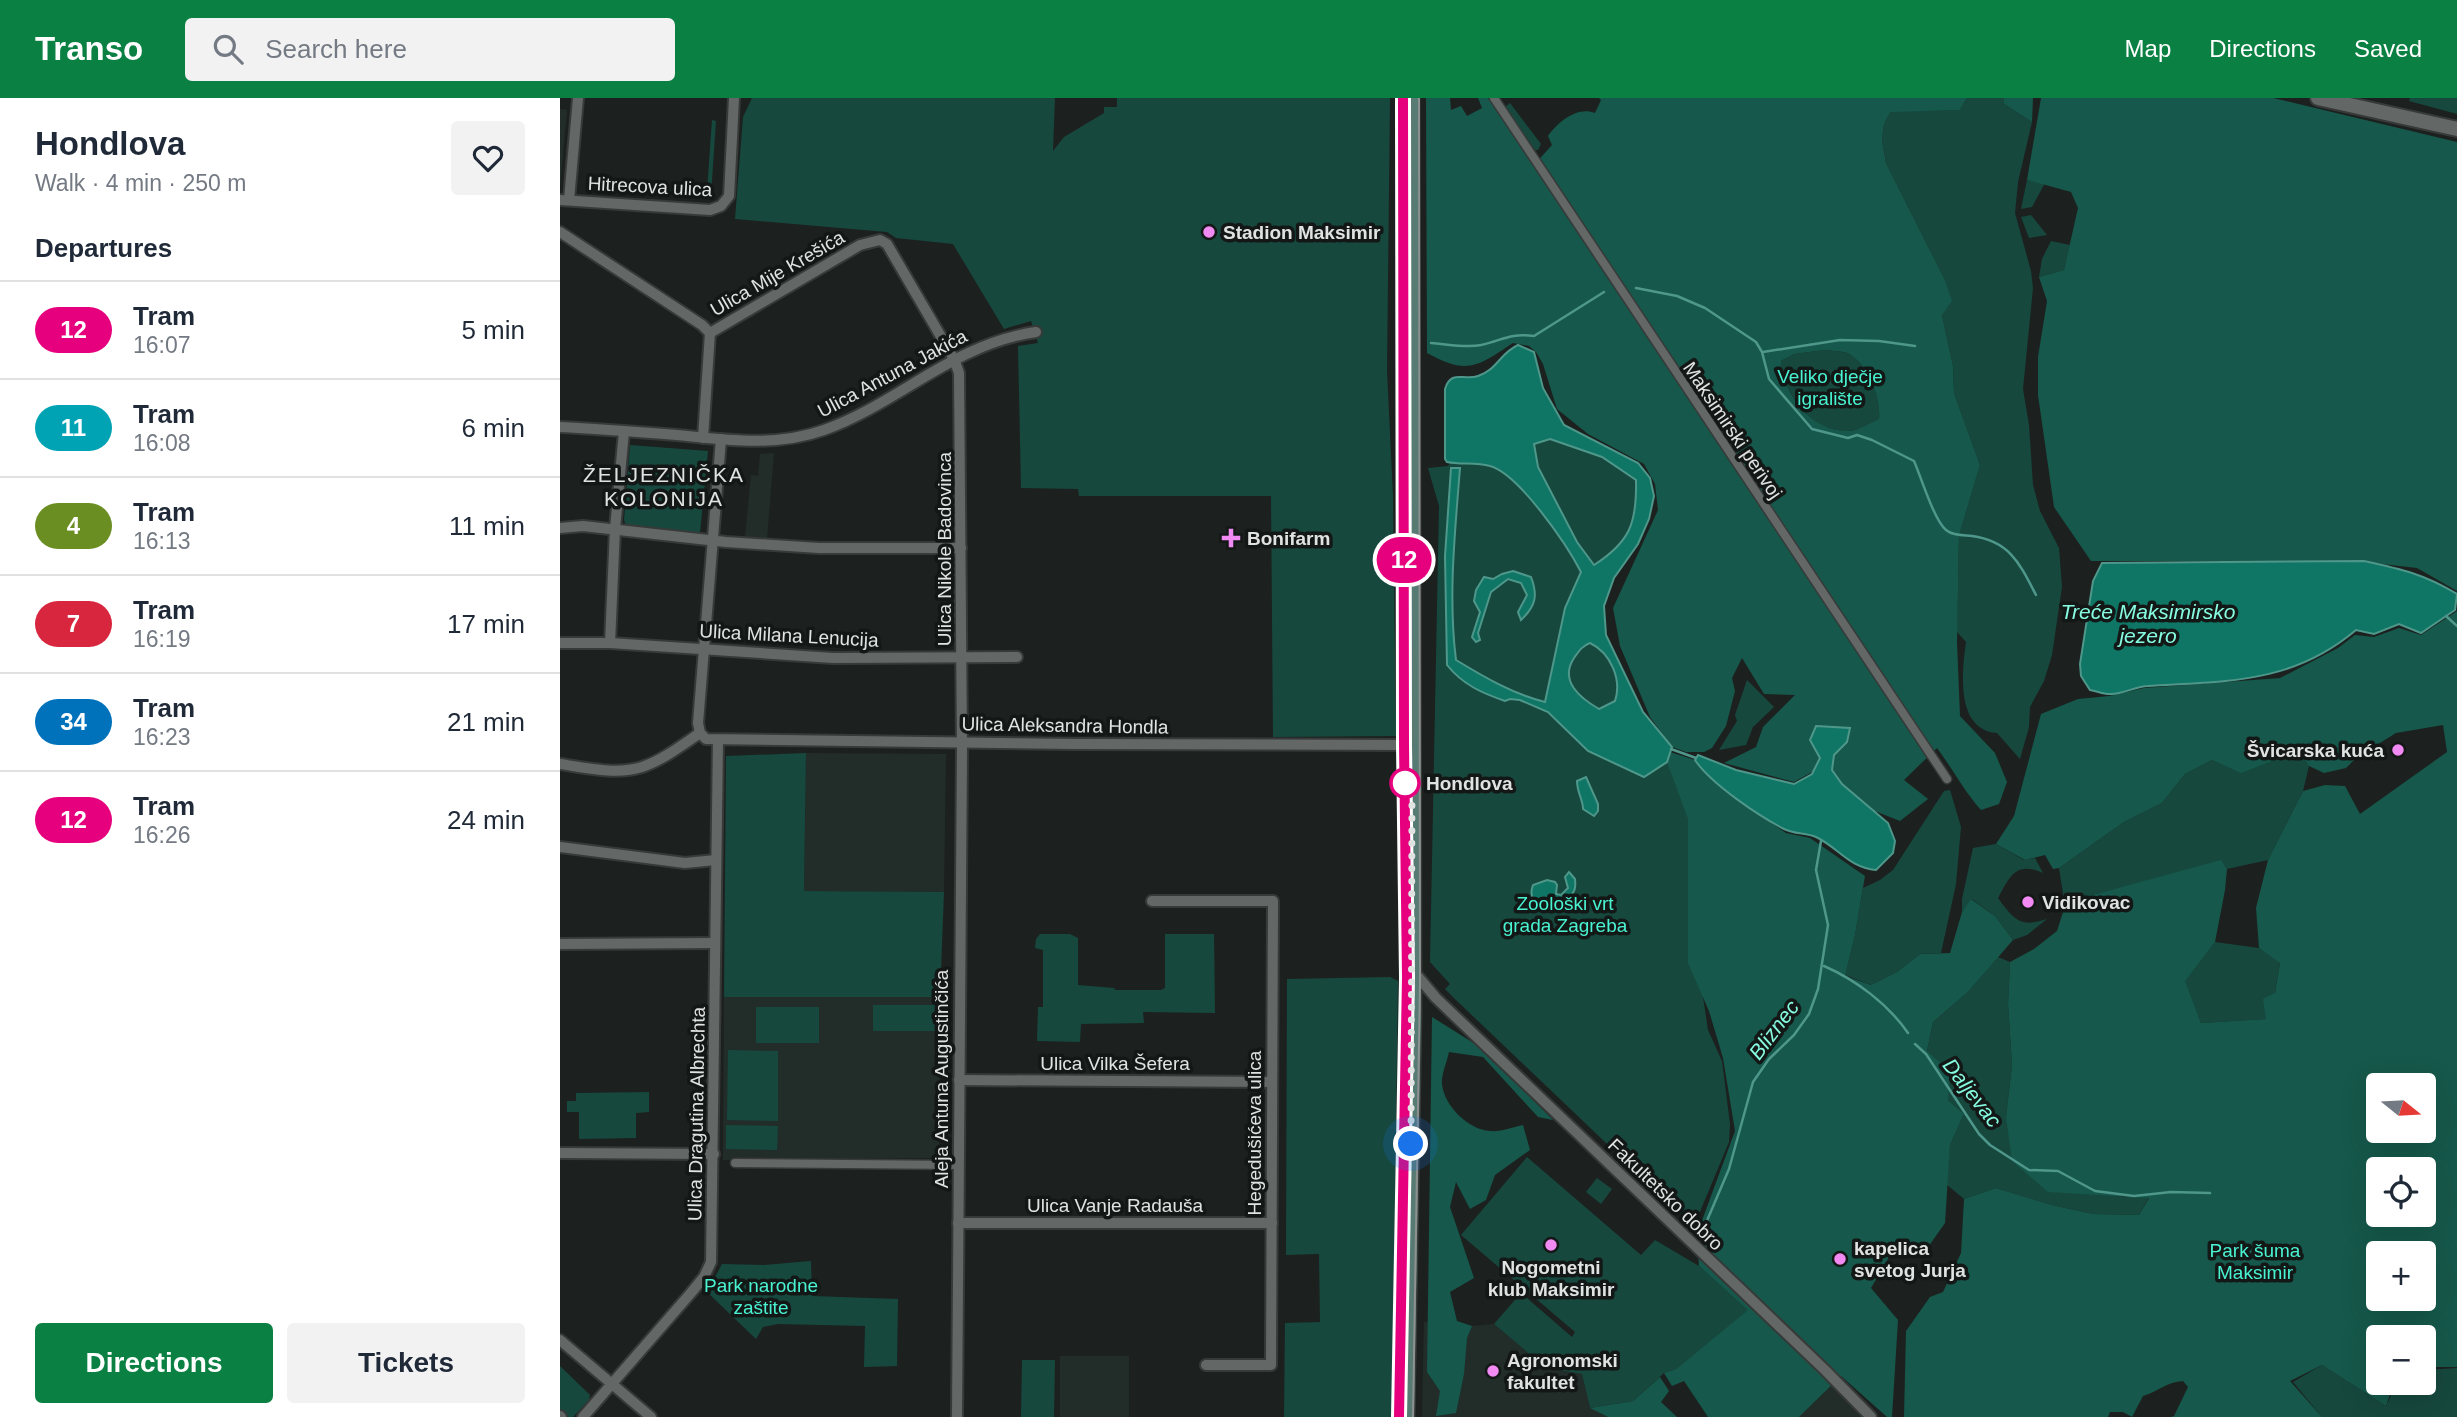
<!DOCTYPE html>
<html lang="en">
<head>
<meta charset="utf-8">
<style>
	:root { --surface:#fff; --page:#f2f2f3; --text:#1f2937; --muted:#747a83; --line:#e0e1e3; --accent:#0b8043 }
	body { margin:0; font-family:Helvetica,sans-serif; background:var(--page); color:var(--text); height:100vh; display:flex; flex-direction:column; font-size:26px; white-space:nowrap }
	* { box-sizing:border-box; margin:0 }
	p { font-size:23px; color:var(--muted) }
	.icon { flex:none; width:38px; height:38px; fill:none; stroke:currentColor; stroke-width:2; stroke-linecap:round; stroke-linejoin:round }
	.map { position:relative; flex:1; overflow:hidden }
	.sheet { display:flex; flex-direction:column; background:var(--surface); width:560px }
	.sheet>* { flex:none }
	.badge { padding:0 14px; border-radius:23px; font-size:24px; line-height:46px }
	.needle { width:46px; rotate:108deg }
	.controls { position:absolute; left:1806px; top:975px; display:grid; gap:14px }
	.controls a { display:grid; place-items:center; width:70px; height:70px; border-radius:7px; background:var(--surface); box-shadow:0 7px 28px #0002; font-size:35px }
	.you { position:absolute; width:35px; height:35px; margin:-18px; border:5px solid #fff; border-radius:50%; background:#1a73e8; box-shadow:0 0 0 10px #1a73e833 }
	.map>.badge { position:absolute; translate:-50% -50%; box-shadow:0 0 0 4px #fff }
	h2 { padding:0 35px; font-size:26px; line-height:63px }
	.round { display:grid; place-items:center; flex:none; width:74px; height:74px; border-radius:7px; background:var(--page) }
	.headline { display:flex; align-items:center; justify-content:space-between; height:119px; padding:0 35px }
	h1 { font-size:33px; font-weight:800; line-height:52px }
	.action { display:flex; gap:14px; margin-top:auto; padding:14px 35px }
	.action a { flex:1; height:80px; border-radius:7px; background:var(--accent); color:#fff; font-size:28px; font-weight:800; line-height:80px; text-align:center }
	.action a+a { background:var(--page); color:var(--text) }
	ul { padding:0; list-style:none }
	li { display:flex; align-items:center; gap:21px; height:98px; padding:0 35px; border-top:2px solid var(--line) }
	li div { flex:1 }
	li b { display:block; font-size:26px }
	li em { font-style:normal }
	li .badge { min-width:77px; font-weight:700; text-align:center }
	header { display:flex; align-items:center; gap:42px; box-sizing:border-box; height:98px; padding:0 35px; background:var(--accent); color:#fff }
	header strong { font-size:33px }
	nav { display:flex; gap:38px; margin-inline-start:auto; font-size:24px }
	.search { width:490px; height:63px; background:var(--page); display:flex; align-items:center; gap:18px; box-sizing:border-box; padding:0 24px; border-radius:7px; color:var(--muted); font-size:26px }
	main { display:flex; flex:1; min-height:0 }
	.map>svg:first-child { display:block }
	.built { fill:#222d2a }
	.green { fill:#16483e }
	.forest { fill:#16584b; fill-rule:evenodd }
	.water { fill:#0f7665; stroke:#4e978a; stroke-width:2; fill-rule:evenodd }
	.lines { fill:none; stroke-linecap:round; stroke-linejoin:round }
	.stream { stroke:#4e978a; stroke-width:2.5 }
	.pedestrian-casing { stroke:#373a39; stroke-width:11 }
	.minor-casing { stroke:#373a39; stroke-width:14 }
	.tertiary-casing { stroke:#373a39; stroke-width:18 }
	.secondary-casing { stroke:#373a39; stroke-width:19 }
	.pedestrian { stroke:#636867; stroke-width:8 }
	.minor { stroke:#636867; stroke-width:10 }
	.tertiary { stroke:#636867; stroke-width:14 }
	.secondary { stroke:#577a73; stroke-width:16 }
	.tram { stroke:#8d918f; stroke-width:2 }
	.line-casing { stroke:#fff; stroke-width:16 }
	.line { stroke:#e6007e; stroke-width:10 }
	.walk { stroke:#e0e3e2; stroke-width:7; stroke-dasharray:0 12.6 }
	.poi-dot { fill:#f28af3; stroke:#131716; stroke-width:2.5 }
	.stop-dot { fill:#fff; stroke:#e6007e; stroke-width:3.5 }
	.labels { text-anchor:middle; stroke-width:7; stroke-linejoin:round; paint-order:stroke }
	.street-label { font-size:19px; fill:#e0e3e2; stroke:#131716 }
	.poi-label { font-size:19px; font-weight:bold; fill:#e0e3e2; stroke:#131716; text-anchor:start }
	.park-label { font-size:19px; fill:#49f2d1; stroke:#131716 }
	.stop-label { font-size:19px; font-weight:bold; fill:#e0e3e2; stroke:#131716; text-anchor:start }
	.neighbourhood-label { font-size:21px; letter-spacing:2px; fill:#e0e3e2; stroke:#131716 }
	.water-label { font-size:21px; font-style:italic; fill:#86fce1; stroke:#131716 }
</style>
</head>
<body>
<header>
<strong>Transo</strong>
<div class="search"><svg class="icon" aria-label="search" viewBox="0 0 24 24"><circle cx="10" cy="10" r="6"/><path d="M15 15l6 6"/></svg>Search here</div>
<nav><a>Map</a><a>Directions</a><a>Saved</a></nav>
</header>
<main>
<section class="sheet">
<div class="headline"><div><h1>Hondlova</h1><p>Walk · 4 min · 250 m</p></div><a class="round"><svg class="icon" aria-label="heart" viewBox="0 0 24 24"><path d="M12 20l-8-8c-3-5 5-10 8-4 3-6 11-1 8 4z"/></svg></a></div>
<h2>Departures</h2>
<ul>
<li><span class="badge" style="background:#e6007e;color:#fff">12</span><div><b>Tram</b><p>16:07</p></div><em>5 min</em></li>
<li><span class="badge" style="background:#00a3b4;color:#fff">11</span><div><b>Tram</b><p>16:08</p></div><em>6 min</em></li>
<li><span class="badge" style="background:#6b8e23;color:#fff">4</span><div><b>Tram</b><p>16:13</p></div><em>11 min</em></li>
<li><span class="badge" style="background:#d7263d;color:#fff">7</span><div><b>Tram</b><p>16:19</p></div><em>17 min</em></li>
<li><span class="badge" style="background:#0072bc;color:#fff">34</span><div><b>Tram</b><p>16:23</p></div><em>21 min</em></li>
<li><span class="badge" style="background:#e6007e;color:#fff">12</span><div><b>Tram</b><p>16:26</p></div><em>24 min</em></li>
</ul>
<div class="action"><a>Directions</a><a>Tickets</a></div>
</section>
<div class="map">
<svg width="1897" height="1319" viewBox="0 0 1897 1319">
	<rect width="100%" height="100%" fill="#1c211f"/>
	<g class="built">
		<polygon points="0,11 7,12 0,88"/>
		<polygon points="214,355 207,441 185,440 191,377 198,378 200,356"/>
		<polygon points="246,655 386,656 384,794 244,793"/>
		<polygon points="164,899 380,899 379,1060 163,1062"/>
		<polygon points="864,1224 912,1228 934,1226 986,1270 1022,1276 1030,1310 1048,1319 862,1319"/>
		<rect x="500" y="1258" width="69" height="61"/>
		<polygon points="1272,1287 1304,1319 1239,1319"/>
	</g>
	<g class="green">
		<polygon points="192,0 495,0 493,53 504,39 544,15 544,9 557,9 557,0 830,0 827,273 833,398 836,638 713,639 711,398 519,398 518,391 461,390 458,248 478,245 471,223 444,231 393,146 336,140 327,134 175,121 183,19"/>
		<path d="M1407,0H1444V6L1472,24L1458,84L1455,115L1471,173L1473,190L1463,291L1469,327L1473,387L1480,413L1499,450L1502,489L1492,557L1484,583L1470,609L1469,629L1460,661L1437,635C1395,632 1402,573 1406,544L1397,534L1399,438L1420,367L1394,295L1393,268L1382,217L1384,180L1326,65L1322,43L1324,26L1330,13L1400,12Z"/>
		<polygon points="1850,0 1897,0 1897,16 1849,3"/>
		<polygon points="950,5 981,46 978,52 973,52 945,9"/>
		<polygon points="152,22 156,23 151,97 25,89 147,93"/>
		<polygon points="1467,82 1485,85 1472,109 1461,111"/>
		<polygon points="1471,117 1487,137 1469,140 1461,119"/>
		<polygon points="1491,143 1510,147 1504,172 1479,179 1482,161"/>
		<path d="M1265,252C1271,253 1281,253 1287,255C1308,265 1321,300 1319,321C1311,325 1298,333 1288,333C1250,334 1224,296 1221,263L1234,256Z"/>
		<polygon points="987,330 1043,348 1078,365 1090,380 1094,398 1089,421 1078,446 1054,480 1044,508 1046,537 1083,614 1112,649 1110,654 1137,718 1141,886 1148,932 1162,963 1170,1026 1169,1044 1139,1116 1131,1126 896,902 885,891 890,886 870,864 879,408 868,370 888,368 892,362"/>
		<polygon points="70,347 148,353 140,435 66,427 64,422"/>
		<polygon points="1187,582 1214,609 1193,629 1186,647 1159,652 1177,623 1175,617"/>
		<polygon points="1738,653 1749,668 1743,693 1708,762 1667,771 1661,763 1521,800 1505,808 1499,770 1564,724 1602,705 1625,676 1652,662 1681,674"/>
		<polygon points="246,655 244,793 384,794 380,899 164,899 166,658"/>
		<polygon points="1390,692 1401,729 1396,786 1381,855 1360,856 1337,874 1311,887 1285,877 1295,837 1303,790 1320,782 1333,772 1384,693"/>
		<path d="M1436,746L1464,762L1475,760L1483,775C1456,763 1450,778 1438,800C1454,822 1460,830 1487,821L1467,837L1453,842L1435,818L1412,801L1402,814V801L1413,750Z"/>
		<polygon points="480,836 510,836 518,840 518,887 554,890 555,892 601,892 605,890 605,836 654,836 655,915 583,914 584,925 521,926 520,944 477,943 478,909 483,909 483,852 475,850 476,841"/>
		<polygon points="1655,844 1699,850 1720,864 1715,895 1706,921 1641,925 1624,882"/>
		<polygon points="1438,859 1450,864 1448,906 1452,967 1446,1019 1529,1095 1567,1099 1589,1099 1579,1117 1533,1116 1492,1107 1436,1090 1404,1101 1386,1086 1390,1047 1404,1016 1388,1002 1367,953 1373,924 1408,894"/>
		<polygon points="830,879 838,883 832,1319 724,1319 725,1225 760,1224 759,1156 726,1157 727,881"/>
		<rect x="313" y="907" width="62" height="26"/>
		<rect x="196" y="909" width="63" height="36"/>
		<polygon points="168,952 218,953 218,1023 167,1022"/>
		<polygon points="89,994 89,1014 76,1015 76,1040 19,1041 19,1014 7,1014 7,1003 16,1003 16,995"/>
		<polygon points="166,1027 218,1028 217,1052 166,1051"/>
		<polygon points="967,1059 1081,1157 1095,1142 1139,1168 1189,1212 1116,1271 1104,1275 1073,1303 1030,1310 1022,1276 986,1270 934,1226 961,1195 1012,1239 1015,1234 901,1137"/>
		<polygon points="1037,1080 1052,1091 1041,1106 1026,1094"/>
		<polygon points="251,1163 252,1198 338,1201 337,1268 304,1269 305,1228 218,1226 203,1229 196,1241 147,1194 162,1166 204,1167"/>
		<polygon points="462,1262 495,1262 494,1319 461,1319"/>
		<polygon points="1762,1267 1826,1308 1837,1285 1864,1284 1864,1272 1897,1270 1897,1319 1762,1319 1733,1284"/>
		<polygon points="0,1268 30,1297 29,1302 13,1319 6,1319 0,1312"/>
	</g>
	<g class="forest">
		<path d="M866,0H890L891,12L901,8L907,18L922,10L918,0H928L974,67L992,47L988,38C998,24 1017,8 1035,15L1041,2L1039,0H1407L1400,12L1330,14L1324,26L1322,43L1326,65L1384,180L1392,203L1382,217L1393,268L1394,295L1420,367L1399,438L1397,544L1400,618L1435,655L1447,684L1439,706L1421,712C1404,693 1392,670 1377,650L1344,682L1368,701L1340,723L1312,712L1263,668L1234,684L1164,665L1196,649L1203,629L1235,597L1204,596L1182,560L1172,580L1175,593L1166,628L1152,650L1144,654H1126L1112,649L1090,619L1060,548L1053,510L1098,412L1095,386L1084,366L1028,336L997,311L983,266L976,254L969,248L953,245C917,269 907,277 867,255ZM1265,252C1271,253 1281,253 1287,255C1308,265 1321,300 1319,321C1310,325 1298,333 1288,333C1250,333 1224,297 1221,263L1234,256Z"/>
		<polygon points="1444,0 1473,0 1472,24 1444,6"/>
		<polygon points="1481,0 1713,0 1897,44 1897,493 1857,470 1795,463 1531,463 1494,409 1478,297 1478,259 1487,203 1479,179 1504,172 1518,110 1511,94 1467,82"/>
		<path d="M1897,513V1269H1864V1239H1818V1284L1834,1285L1826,1308L1762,1267L1730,1283L1762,1319H1611L1614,1318L1628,1289L1623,1283C1607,1284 1599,1293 1583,1298L1572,1319L1563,1314H1550L1548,1319H1344L1346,1233L1370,1199L1383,1194L1401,1155L1404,1101L1436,1090L1492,1107L1533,1116L1579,1117L1589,1100L1488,1094L1452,1063L1446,1019L1452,967L1448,906L1450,864L1474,851L1497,833L1505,808L1521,800L1661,762L1667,771L1665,792L1655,844L1625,883L1641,925L1706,921L1703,901L1715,895L1720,865L1699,850L1696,810L1708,762L1743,693L1765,687L1785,688L1800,716L1887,654L1883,627L1836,635L1796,660L1786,670L1764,675L1749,668L1738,653L1681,675L1652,662L1625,676L1602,705L1564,724L1499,770L1493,771L1485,757L1465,762L1436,746L1454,718L1481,616L1518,601L1549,598L1584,590L1720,580L1778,550L1795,537L1814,539L1839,530L1861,537ZM1818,987H1864V1032H1818ZM1818,1071H1864V1116H1818ZM1864,1155V1200H1818V1155Z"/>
		<polygon points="1110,654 1135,662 1171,697 1226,735 1250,740 1305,778 1295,837 1285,878 1311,887 1337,874 1360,856 1390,855 1402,814 1411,801 1435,818 1453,842 1408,894 1373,924 1367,953 1390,974 1388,1002 1404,1016 1390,1047 1385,1125 1366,1152 1332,1154 1311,1190 1338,1222 1332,1319 1327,1319 1281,1278 1239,1319 1148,1319 1124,1283 1112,1288 1104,1275 1116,1271 1188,1212 1139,1168 1137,1136 1175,1033 1163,960 1149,913 1128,865 1128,721 1107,664"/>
		<path d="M872,919L920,949L993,1022L978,1019L923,959L889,954C887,964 881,977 882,986C884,1008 909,1032 930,1033C941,1034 953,1029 963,1027L970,1052L935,1077L926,1102L910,1111L896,1084L890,1109L914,1180L890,1194L897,1223L912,1228L907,1240L904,1276L896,1315L876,1318L880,1293L867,1274Z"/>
		<polygon points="1100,1279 1109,1293 1101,1304 1117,1319 1048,1319 1030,1310 1073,1303"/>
	</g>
	<g class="water">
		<path d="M958,247L974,254L983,290L1004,327L1078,365L1090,380L1094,398L1089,421L1078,446L1054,480L1044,508L1046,537L1083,614L1112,649L1107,664L1084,679L1028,653L988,614L960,602L950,601L945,603C922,595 903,587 887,567L885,458L891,370H900C895,434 888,499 896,562C924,579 953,596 985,604L1005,510L1021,474C1007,447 959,376 930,368C915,364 901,367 887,364L885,361V291C891,271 904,283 918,278C937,272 940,255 958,247ZM990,341L1042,359L1076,382C1077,425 1070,444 1034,467L1017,444L978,369L974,346ZM1030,545C1051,555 1062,582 1055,603L1039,611C1020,600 999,583 1014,560C1019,553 1022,548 1030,545Z"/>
		<path d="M1804,463C1841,471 1864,476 1897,496L1895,512L1861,535L1839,526L1814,536L1796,532C1732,586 1667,583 1588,588C1576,588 1564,596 1551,596C1545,597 1537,593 1530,592L1521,578L1520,566L1533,483L1542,465Z"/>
		<path d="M953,473L971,479C978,497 976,508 961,522L958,514L967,497L961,485L948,481L931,494L918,535L920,542L916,544L912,539L920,514L914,503L916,492L924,479L933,481L942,476Z"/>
		<path d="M1256,628L1290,630L1287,644L1274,657L1272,672L1282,686L1328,725L1335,743L1333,755L1316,772C1288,769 1279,750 1256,739C1246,735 1234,736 1224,731C1199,718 1151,686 1135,662L1138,657L1176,672L1234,686L1252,676L1260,660L1250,642Z"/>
		<path d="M1026,679L1038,706V713L1034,718L1023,711C1023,701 1017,695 1017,683Z"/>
		<path d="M1009,774L1015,781C1016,791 1015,794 1007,801L1005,812L1001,813C995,805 990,802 980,805C971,802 970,795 973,787L987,782L995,784L997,787L996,796L1001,797L1008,790L1005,779Z"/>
	</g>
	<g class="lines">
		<g class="stream">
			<path d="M1076,190L1117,198L1145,210L1196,244L1202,254L1209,281L1252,331L1288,340L1297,337L1312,342L1354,363C1361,379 1374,422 1386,432C1393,438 1404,437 1412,438C1450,443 1460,466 1476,497"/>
			<path d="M871,245C887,246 905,250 921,247C944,242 948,235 974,238L1044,194"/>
			<polyline points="1203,254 1280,242 1319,243 1355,248"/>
			<polyline points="1886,518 1897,528"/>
			<polyline points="1111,651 1136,660"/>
			<path d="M1264,868C1296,882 1328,906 1348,935"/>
			<polyline points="1355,946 1366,956 1419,1036 1430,1047 1469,1072 1498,1073 1535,1093 1574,1098 1611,1094 1650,1095"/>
			<polyline points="1143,1132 1169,1071 1193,984 1209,961 1234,937 1249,916 1258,891 1268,827 1256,772 1261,743"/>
		</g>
		<g class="pedestrian-casing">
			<g id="pedestrian">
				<polyline points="934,0 1387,681"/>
				<polyline points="175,1065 399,1067"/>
			</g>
		</g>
		<g class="minor-casing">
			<g id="minor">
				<polyline points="0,102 150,112 161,108 169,98 174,0"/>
				<polyline points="9,102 18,0"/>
				<polyline points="0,134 142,227 150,235"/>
				<polyline points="150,235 300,147 320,142 327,146 394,261 399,275 402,652 397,1319"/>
				<path d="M0,329C39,331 78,334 117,337C167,342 216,349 264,332C339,305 393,246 476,234"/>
				<polyline points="143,340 150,235"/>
				<polyline points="161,341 138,625 140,635 146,641 516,646 852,647"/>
				<polyline points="0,430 23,428 166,444 259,450 401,450"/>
				<polyline points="0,545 50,545 273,560 457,559"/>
				<polyline points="50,545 55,431 64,333"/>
				<path d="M0,666C27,670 56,677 82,669C103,662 122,647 140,635"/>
				<polyline points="0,749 125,765 156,762"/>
				<polyline points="592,803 713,803 711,1267 646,1267"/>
				<polyline points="0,846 155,845"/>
				<polyline points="854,874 876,900 1265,1272 1311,1319"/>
				<polyline points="399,982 712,984"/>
				<polyline points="0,1055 154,1056"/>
				<polyline points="398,1125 712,1125"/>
				<polyline points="0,1242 91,1319"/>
				<polyline points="0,1318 1,1319"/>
				<polyline points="23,1319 130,1196 144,1179 151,1164 158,642"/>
			</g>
		</g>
		<g class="tertiary-casing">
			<polyline id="tertiary" points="1758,0 1897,31"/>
		</g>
		<g class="secondary-casing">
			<polyline id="secondary" points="846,1319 853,912 851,0"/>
		</g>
		<use href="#pedestrian" class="pedestrian"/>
		<use href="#minor" class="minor"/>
		<use href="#tertiary" class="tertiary"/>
		<use href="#secondary" class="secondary"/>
		<g class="tram">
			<polyline points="839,1319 847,879 844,647 843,0"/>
			<polyline points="853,1319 860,883 859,0"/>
		</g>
	</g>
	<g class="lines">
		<g class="line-casing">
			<polyline id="line" points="839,1319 847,879 844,647 843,0"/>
		</g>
		<use href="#line" class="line"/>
		<polyline class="walk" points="845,685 852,693 851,1046"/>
	</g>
	<g class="poi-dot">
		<circle cx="649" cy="134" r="7"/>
		<path d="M667.5 429.5h7v7h7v7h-7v7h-7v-7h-7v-7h7z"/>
		<circle cx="1838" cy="652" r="7"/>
		<circle cx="1468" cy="804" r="7"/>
		<circle cx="991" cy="1147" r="7"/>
		<circle cx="1280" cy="1161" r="7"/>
		<circle cx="933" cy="1273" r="7"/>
	</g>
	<circle class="stop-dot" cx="845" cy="685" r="14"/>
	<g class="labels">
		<g class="street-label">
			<text transform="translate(90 88) rotate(3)" y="7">Hitrecova ulica</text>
			<text transform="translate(217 175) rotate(-30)" y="7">Ulica Mije Krešića</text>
			<text transform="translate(332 275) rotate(-28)" y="7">Ulica Antuna Jakića</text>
			<text transform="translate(1173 332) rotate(56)" y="7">Maksimirski perivoj</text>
			<text transform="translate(384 451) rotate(-90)" y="7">Ulica Nikole Badovinca</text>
			<text transform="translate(229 537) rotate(3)" y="7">Ulica Milana Lenucija</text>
			<text transform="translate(505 627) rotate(1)" y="7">Ulica Aleksandra Hondla</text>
			<text x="555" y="972">Ulica Vilka Šefera</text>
			<text transform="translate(381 981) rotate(-90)" y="7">Aleja Antuna Augustinčića</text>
			<text transform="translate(136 1016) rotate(-89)" y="7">Ulica Dragutina Albrechta</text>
			<text transform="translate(694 1035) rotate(-90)" y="7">Hegedušićeva ulica</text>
			<text transform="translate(1106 1096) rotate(44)" y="7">Fakultetsko dobro</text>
			<text x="555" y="1114">Ulica Vanje Radauša</text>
		</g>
		<g class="poi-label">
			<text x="663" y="141">Stadion Maksimir</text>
			<text x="687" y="447">Bonifarm</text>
			<text x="1824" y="659" text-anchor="end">Švicarska kuća</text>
			<text x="1482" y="811">Vidikovac</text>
			<text x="1294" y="1157">kapelica<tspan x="1294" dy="22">svetog Jurja</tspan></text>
			<text x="991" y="1176" text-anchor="middle">Nogometni<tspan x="991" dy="22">klub Maksimir</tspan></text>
			<text x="947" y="1269">Agronomski<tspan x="947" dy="22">fakultet</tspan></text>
		</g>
		<g class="park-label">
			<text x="1270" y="285">Veliko dječje<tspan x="1270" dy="22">igralište</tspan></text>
			<text x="1005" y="812">Zoološki vrt<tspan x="1005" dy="22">grada Zagreba</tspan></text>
			<text x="1695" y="1159">Park šuma<tspan x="1695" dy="22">Maksimir</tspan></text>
			<text x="201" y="1194">Park narodne<tspan x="201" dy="22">zaštite</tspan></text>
		</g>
		<g class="stop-label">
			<text x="866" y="692">Hondlova</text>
		</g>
		<g class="neighbourhood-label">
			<text x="104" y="384">ŽELJEZNIČKA<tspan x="104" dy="24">KOLONIJA</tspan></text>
		</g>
		<g class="water-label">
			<text x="1588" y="521">Treće Maksimirsko<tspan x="1588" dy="24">jezero</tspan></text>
			<text transform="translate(1214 932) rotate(-53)" y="7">Bliznec</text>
			<text transform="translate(1412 995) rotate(52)" y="7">Daljevac</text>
		</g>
	</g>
</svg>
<div class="controls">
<a><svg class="needle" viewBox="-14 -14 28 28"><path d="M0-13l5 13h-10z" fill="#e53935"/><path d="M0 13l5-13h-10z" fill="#747a83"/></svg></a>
<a><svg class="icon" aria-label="locate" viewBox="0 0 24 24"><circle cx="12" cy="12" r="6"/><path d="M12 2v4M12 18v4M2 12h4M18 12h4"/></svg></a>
<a>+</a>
<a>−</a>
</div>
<div class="you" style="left:851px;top:1046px"></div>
<b class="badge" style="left:844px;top:462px;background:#e6007e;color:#fff">12</b>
</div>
</main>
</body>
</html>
